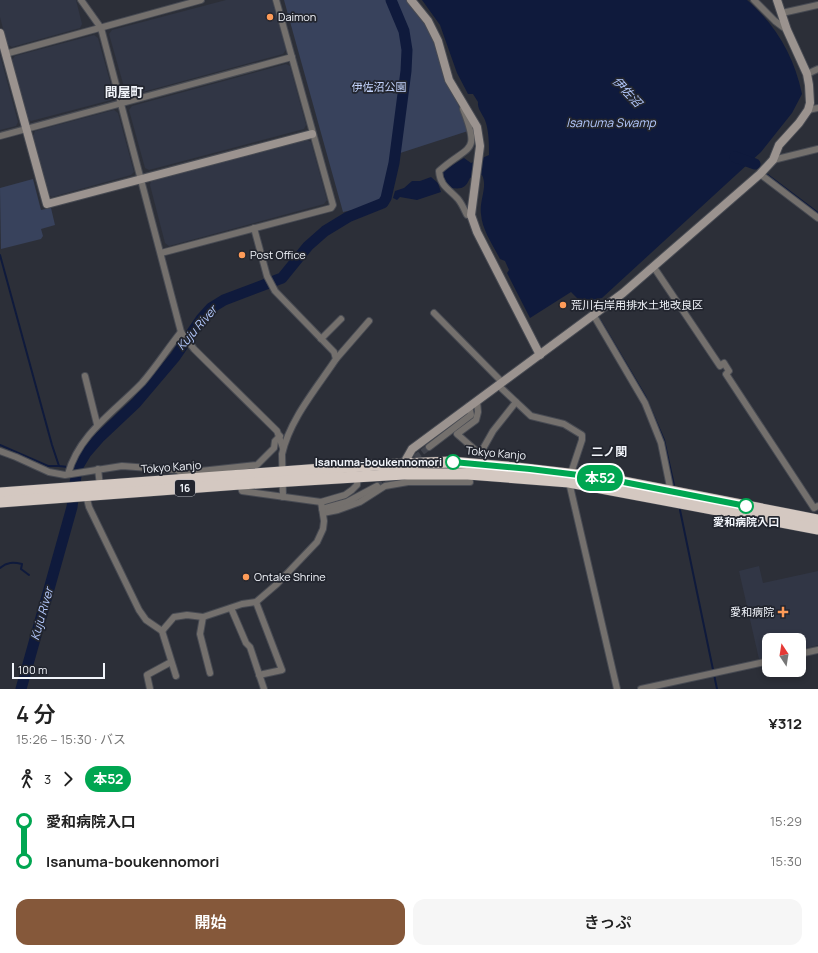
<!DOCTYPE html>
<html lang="ja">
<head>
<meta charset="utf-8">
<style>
	:root { --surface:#fff; --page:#f6f6f6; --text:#222; --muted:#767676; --accent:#85583a }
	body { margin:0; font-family:Manrope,"Noto Sans JP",sans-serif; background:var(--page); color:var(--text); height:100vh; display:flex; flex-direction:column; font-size:15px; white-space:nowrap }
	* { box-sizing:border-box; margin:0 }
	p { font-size:13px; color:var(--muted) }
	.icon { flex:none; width:22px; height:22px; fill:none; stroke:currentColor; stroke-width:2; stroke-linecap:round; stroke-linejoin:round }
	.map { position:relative; height:689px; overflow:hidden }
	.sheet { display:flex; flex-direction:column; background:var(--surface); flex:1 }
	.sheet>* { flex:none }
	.badge { padding:0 8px; border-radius:13px; font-size:14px; line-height:26px }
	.needle { width:26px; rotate:348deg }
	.tools { position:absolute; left:762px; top:633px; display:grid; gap:8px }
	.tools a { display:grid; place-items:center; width:44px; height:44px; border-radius:8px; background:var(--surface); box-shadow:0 2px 6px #0003; font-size:20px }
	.scale { position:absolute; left:12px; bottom:10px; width:93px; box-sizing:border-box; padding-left:4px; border:2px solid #f2f5fb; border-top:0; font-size:11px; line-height:14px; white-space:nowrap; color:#f2f5fb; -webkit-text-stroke:3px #22252e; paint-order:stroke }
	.map>.badge { position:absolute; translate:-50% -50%; box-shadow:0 0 0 2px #fff }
	.legs { display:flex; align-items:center; gap:6px; height:44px; padding:0 16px; font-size:13px }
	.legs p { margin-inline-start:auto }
	.summary { display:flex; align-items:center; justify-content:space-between; height:68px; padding:0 16px }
	h1 { font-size:22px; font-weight:600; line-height:30px }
	.button { display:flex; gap:8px; margin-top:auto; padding:8px 16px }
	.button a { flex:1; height:46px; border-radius:12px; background:var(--accent); color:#fff; font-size:16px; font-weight:600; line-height:46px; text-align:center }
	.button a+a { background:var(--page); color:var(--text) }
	ul { padding:0 16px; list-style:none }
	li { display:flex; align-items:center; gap:14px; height:40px; font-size:15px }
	li i { display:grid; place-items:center; width:6px; height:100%; margin:0 5px; background:currentColor }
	li i::after { content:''; width:10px; height:10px; margin:-5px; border:3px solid; border-radius:50%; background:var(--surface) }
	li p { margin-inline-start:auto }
	li:first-child i { background:linear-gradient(#0000 50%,currentColor 0) }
	li:last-child i { background:linear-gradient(currentColor 50%,#0000 0) }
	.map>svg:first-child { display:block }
	.built { fill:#313645 }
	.green { fill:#38425c }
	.water { fill:#0f1a3c }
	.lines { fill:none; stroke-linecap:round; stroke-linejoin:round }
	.stream { stroke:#0f1a3c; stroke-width:2 }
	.river { stroke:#0f1a3c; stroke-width:11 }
	.street-tunnel { stroke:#40434c; stroke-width:6; stroke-dasharray:6 3; stroke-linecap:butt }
	.street-casing { stroke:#484b53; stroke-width:8 }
	.secondary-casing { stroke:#484b53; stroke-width:10 }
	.highway-casing { stroke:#484b53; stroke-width:12 }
	.street { stroke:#74706d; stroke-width:6 }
	.secondary { stroke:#9b938f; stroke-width:8 }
	.highway { stroke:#d4c8c1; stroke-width:11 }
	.line-1-casing { stroke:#fff; stroke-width:9 }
	.line-1 { stroke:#00a651; stroke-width:6 }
	.poi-dot { fill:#fe9b58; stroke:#22252e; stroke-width:1.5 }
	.stop-1-dot { fill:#fff; stroke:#00a651; stroke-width:2 }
	.labels { text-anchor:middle; stroke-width:3.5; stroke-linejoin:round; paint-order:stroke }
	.shield { fill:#22252e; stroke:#b4b7be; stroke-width:1 }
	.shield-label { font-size:10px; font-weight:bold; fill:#f2f5fb }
	.poi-label { font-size:11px; fill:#f2f5fb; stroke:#22252e; text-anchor:start }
	.park-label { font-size:11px; fill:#c5d5fe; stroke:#22252e }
	.street-label { font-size:11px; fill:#f2f5fb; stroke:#22252e }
	.stop-label { font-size:11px; font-weight:bold; fill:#f2f5fb; stroke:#22252e; text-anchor:end }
	.water-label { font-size:12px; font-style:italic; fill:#b3c8fd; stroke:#22252e }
	.neighbourhood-label { font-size:12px; font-weight:bold; fill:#f2f5fb; stroke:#22252e }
	.quarter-label { font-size:13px; font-weight:bold; fill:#f2f5fb; stroke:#22252e }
</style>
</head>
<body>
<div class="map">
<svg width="818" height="689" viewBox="0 0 818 689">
	<rect width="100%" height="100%" fill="#2c2f38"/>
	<g class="built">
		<polygon points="0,0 76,0 82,24 80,28 12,47 7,44 0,17"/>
		<polygon points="226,0 272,0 286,50 283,54 128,96 126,94 109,34 112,30"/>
		<polygon points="94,35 98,38 114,96 111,100 31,121 28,119 12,60 15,56"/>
		<polygon points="0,55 18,122 16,126 0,130"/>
		<polygon points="286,64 290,66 306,125 304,129 149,170 145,168 129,110 132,106"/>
		<polygon points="114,110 118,113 134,172 131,175 52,197 48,194 33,136 35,131"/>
		<polygon points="306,139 311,142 327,200 324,204 169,246 165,243 150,185 151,181"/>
		<polygon points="759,566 763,583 818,571 818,645 799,650 799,640 769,640 769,657 759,659 739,571"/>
	</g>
	<g class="green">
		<path d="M284,0H408L424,19L435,42L468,131L394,155C390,172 389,194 375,205L343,212Z"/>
		<polygon points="33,179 41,210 51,208 55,225 41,229 43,236 41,239 1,249 0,188"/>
	</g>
	<g class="water">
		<path d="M422,0H747C776,25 794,56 802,94L792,113L761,152L602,298L590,300L578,299L571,292L530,318L507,273L509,270L505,261L500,259C493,245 482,230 481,214C479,200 488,187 482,175L470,178C465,189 462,189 450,188L442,176L443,171L464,158L471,163L489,155C489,144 489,134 486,123C484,115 477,110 478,102L473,94H468L457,73L440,25Z"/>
		<polygon points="431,177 438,183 441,192 417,200 400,197 397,200 393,198 395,191 404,188 412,181 420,181"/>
	</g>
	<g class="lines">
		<g class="stream">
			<polyline points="755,164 762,170"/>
			<polyline points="765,173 818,213"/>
			<polyline points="0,255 52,445 59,466 77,468"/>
			<polyline points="600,320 645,396 664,440 674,485"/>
			<polyline points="0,445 48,466 59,466"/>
			<polyline points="680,510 717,689"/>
			<path d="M0,568C7,562 13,562 22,564L21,569L29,575"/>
		</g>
		<g class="river">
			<polyline points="735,157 755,164"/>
			<polyline points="21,689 72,507 77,468 86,453 100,437 136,403 175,357 201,319 211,308 224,300 282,278 308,246 325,231 348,217 383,203 386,198 394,163 406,71 407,50 404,31 391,0"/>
		</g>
		<g class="street-tunnel">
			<polyline points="408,463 429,447"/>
			<polyline points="377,486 389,477"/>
		</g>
		<g class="street-casing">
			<g id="street">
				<polyline points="81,0 101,28 181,332 194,349 277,431 283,448"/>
				<polyline points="754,0 775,21 787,30"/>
				<polyline points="782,13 818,5"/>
				<polyline points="5,54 201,0"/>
				<polyline points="807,74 818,69"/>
				<path d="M463,109C481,155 469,144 439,171C440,186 449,189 458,199C462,204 464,209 467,215H471"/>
				<polyline points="808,110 818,108"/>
				<polyline points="0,136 292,57"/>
				<polyline points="773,160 818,149"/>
				<polyline points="760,174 818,218"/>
				<path d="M254,228L267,276L275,291L334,352L336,359C316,389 290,419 282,454L283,497"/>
				<polyline points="161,253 331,208 333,205 276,0"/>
				<polyline points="653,266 720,366 724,363 729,371 726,374 814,508 818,506"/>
				<polyline points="434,313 502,382"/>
				<polyline points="594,316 645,403 661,443 671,492"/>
				<polyline points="321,339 341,319"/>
				<polyline points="336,359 369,321"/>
				<polyline points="85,376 97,424"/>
				<polyline points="498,385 531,416 564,424 582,435 582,440 571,473"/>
				<polyline points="477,401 478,412 476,420 457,434 480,454 493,431 516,402"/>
				<polyline points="429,447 471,415 469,406"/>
				<polyline points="0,451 16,457 49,472 65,475 122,466 177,470 182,473 257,465 274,448 275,441 280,436"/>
				<polyline points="98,469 100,486"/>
				<path d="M68,474C79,434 114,412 142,383C156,367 168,348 181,332"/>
				<polyline points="569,482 617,689"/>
				<polyline points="240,484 242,491 321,502 345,495 352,490 357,485 358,476"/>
				<polyline points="86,495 89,507 139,610 146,620 162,631 176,676"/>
				<polyline points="322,509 347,502 377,486"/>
				<polyline points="323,513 338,510 360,502 385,486 408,482 470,482 468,474"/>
				<polyline points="256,602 282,670 259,675"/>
				<polyline points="231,608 246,643 250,647 264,689"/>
				<polyline points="203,617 200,634 210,673"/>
				<polyline points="162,631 174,617 187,615 203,617 242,604 256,602 277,584 317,542 323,529 324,521 321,502"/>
				<polyline points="799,654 818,650"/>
				<polyline points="150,689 147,675 171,662"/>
				<polyline points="641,689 769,661"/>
			</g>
		</g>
		<g class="secondary-casing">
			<g id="secondary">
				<polyline points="411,0 428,21 438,41 449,80 477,127 480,146 471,215 477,232 540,355"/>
				<polyline points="0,33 47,204 312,134"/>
				<polyline points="404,469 404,463 412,449 623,293 760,174 773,160 779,145 799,123 808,110 810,103 809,85 807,74 787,30 777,0"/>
			</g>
		</g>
		<g class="highway-casing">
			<g id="highway">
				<polyline points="0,493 376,465 451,462 517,468 603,478 818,520"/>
				<polyline points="0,502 240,484 404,474 468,474 569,482 818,529"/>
			</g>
		</g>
		<use href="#street" class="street"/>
		<use href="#secondary" class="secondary"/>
		<use href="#highway" class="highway"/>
	</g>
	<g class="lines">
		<g class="line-1-casing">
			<polyline id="line-1" points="453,462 530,469 603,478 746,506"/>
		</g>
		<use href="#line-1" class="line-1"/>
	</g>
	<g class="poi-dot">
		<circle cx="270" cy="17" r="4"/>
		<circle cx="242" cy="255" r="4"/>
		<circle cx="563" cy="305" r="4"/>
		<circle cx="246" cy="577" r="4"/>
		<path d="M781 606h4v4h4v4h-4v4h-4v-4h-4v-4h4z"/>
	</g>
	<g class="stop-1-dot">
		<circle cx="453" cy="462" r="7"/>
		<circle cx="746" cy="506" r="7"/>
	</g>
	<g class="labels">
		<rect class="shield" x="175" y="480" width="20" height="16" rx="3"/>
		<g class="shield-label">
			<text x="185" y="492">16</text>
		</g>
		<g class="poi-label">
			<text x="278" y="21">Daimon</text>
			<text x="250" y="259">Post Office</text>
			<text x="571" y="309">荒川右岸用排水土地改良区</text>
			<text x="254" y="581">Ontake Shrine</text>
			<text x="774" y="616" text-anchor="end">愛和病院</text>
		</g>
		<g class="park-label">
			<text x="379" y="91">伊佐沼公園</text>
		</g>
		<g class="street-label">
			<text transform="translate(496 453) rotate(5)" y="4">Tokyo Kanjo</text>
			<text transform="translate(171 467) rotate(-4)" y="4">Tokyo Kanjo</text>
		</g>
		<g class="stop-label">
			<text x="442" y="466">Isanuma-boukennomori</text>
			<text x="746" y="526" text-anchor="middle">愛和病院入口</text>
		</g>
		<g class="water-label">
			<text transform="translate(627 92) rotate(47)" y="4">伊佐沼</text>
			<text x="611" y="127">Isanuma Swamp</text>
			<text transform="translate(197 328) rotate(-49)" y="4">Kuju River</text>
			<text transform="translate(42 614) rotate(-74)" y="4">Kuju River</text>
		</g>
		<g class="neighbourhood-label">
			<text x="609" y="456">二ノ関</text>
		</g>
		<g class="quarter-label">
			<text x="124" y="97">問屋町</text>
		</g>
	</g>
</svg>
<div class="tools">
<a><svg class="needle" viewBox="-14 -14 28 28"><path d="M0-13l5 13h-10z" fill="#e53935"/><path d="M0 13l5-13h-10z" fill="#767676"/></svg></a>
</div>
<div class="scale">100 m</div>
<b class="badge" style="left:600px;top:478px;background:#00a651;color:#fff">本52</b>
</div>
<section class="sheet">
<div class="summary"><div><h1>4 分</h1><p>15:26 – 15:30 · バス</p></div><b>¥312</b></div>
<div class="legs"><svg class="icon" aria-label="walk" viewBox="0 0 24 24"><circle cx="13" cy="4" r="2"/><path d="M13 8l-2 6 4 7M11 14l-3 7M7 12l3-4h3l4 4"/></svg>3<svg class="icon" aria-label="forward" viewBox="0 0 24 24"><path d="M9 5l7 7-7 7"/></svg><b class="badge" style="background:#00a651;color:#fff">本52</b></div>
<ul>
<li><i style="color:#00a651"></i><b>愛和病院入口</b><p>15:29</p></li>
<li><i style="color:#00a651"></i><b>Isanuma-boukennomori</b><p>15:30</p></li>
</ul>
<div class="button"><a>開始</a><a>きっぷ</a></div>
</section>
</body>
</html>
